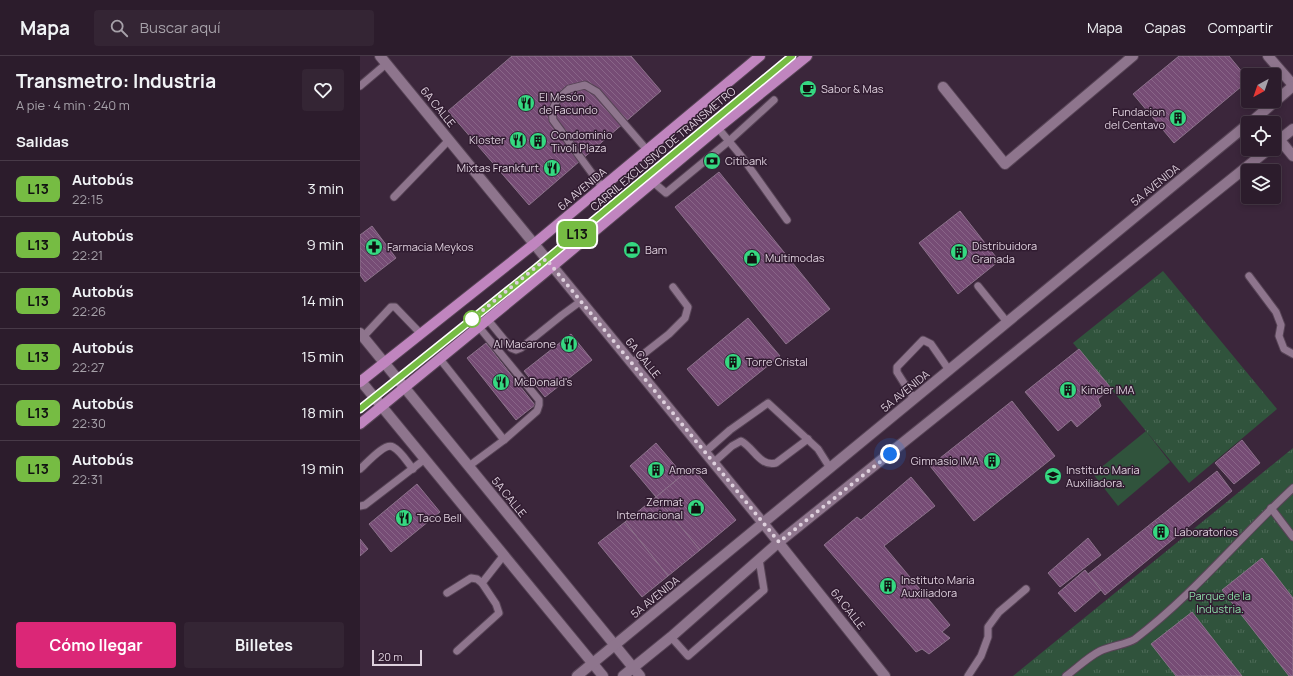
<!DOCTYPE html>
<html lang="es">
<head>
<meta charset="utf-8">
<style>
	:root { --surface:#2c1c2c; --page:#342534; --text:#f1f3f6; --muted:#a6a1a9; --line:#483a48; --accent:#db2777 }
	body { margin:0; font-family:Manrope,sans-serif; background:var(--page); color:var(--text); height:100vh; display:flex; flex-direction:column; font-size:15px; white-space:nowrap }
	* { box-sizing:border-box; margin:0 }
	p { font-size:13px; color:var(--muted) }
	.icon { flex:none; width:22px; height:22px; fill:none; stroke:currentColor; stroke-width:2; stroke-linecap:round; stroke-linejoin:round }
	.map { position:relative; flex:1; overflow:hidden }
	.panel { display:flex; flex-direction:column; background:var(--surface); width:360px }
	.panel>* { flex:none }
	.badge { padding:0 8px; border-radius:6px; font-size:14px; line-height:26px }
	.needle { width:26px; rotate:220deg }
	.buttons { position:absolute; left:881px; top:12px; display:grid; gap:8px }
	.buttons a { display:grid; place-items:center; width:40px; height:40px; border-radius:4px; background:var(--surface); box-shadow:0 2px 6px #0003,0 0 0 1px var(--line); font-size:20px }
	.scale { position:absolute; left:12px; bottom:10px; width:50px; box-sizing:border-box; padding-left:4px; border:2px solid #ded0dd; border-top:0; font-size:11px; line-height:14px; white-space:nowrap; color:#ded0dd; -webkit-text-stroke:3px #311c31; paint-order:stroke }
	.you { position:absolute; width:20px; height:20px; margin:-10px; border:3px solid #fff; border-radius:50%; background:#1a73e8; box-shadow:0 0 0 6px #1a73e833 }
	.map>.badge { position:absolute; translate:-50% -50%; box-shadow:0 0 0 2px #fff }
	h2 { padding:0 16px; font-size:15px; line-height:36px }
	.round { display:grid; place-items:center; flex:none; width:42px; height:42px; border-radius:4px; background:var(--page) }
	.head { display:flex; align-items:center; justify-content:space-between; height:68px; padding:0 16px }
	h1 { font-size:19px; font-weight:700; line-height:30px }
	.cta { display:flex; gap:8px; margin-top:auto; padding:8px 16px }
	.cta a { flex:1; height:46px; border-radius:4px; background:var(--accent); color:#fff; font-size:16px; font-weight:700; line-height:46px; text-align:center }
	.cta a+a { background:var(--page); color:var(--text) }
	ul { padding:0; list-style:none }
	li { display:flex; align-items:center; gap:12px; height:56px; padding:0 16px; border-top:1px solid var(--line) }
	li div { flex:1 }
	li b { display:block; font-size:15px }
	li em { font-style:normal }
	li .badge { min-width:44px; font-weight:700; text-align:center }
	header { display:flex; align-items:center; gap:24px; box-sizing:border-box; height:56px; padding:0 20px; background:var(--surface); border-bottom:1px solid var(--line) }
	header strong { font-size:19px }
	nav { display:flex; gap:22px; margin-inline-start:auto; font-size:14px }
	.search { width:280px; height:36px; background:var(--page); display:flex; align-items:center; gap:10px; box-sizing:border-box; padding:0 14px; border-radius:4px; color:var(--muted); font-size:15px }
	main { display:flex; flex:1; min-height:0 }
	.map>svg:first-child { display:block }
	.grass { fill:url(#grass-tufts) }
	.pitch { fill:#30533c }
	.building { fill:url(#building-back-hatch); stroke:#8c728b }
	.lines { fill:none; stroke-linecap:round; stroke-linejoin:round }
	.lane-casing { stroke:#574456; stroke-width:9 }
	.street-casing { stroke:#574456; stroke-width:12 }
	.secondary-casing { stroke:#574456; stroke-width:12 }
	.primary-casing { stroke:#574456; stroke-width:12 }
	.lane { stroke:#8e758d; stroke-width:7 }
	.street { stroke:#8e758d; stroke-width:10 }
	.secondary { stroke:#8e758d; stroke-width:10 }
	.primary { stroke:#c085bf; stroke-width:10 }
	.line-casing { stroke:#fff; stroke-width:9 }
	.line { stroke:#76bc43; stroke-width:6 }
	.walk { stroke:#ded0dd; stroke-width:4; stroke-dasharray:0 7.2 }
	.stop-dot { fill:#fff; stroke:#76bc43; stroke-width:2 }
	.labels { text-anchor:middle; stroke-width:3; stroke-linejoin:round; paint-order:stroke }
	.poi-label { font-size:11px; fill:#ded0dd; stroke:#311c31; text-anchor:start }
	.street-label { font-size:11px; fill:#ded0dd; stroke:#311c31 }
	.park-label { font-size:11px; fill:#8cdea8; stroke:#311c31 }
</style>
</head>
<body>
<header>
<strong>Mapa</strong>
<div class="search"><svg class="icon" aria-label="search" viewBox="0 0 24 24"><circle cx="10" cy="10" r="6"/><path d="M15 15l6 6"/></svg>Buscar aquí</div>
<nav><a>Mapa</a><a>Capas</a><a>Compartir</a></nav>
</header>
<main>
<section class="panel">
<div class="head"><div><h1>Transmetro: Industria</h1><p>A pie · 4 min · 240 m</p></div><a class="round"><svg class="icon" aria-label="heart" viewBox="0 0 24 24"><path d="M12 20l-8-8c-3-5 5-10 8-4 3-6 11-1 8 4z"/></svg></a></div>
<h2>Salidas</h2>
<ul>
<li><span class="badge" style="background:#76bc43;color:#111">L13</span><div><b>Autobús</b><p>22:15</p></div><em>3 min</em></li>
<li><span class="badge" style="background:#76bc43;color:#111">L13</span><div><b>Autobús</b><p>22:21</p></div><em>9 min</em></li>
<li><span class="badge" style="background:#76bc43;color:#111">L13</span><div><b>Autobús</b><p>22:26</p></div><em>14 min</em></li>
<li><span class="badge" style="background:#76bc43;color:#111">L13</span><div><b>Autobús</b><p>22:27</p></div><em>15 min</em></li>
<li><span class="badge" style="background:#76bc43;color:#111">L13</span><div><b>Autobús</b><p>22:30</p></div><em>18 min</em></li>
<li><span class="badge" style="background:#76bc43;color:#111">L13</span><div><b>Autobús</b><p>22:31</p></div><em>19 min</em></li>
</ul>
<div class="cta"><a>Cómo llegar</a><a>Billetes</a></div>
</section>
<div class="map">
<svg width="933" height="620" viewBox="0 0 933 620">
	<defs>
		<pattern id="grass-tufts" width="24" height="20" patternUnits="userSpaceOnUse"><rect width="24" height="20" fill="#30533c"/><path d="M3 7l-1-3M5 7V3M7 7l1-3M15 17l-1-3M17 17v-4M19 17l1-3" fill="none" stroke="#4e6b58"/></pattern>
		<pattern id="building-back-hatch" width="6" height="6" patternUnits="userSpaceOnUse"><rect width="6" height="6" fill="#764c75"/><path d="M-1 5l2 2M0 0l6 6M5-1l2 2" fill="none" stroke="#896588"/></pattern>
	</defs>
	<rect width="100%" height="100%" fill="#3b263b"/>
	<g class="grass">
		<polygon points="803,215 917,353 829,427 713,287"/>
		<polygon points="933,392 933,620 653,620"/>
	</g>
	<polygon class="pitch" points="786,375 810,406 758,450 733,418"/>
	<g class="building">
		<polygon points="152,0 271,0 301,35 169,149 88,55"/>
		<polygon points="819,0 869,0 888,23 888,25 814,87 773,38"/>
		<polygon points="359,116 470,253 426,288 315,151"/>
		<polygon points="600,155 639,205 598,238 559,187"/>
		<polygon points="12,170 36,202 5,226 0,219 0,179"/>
		<polygon points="388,262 420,300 358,350 327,313"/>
		<polygon points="211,278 232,304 185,341 164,315"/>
		<polygon points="126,287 175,349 156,364 107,302"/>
		<polygon points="719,293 751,332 738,343 741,350 717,371 711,364 698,375 665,336"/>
		<polygon points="652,345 695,400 614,465 570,410"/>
		<polygon points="882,384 900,407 874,428 855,407"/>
		<polygon points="296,387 323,419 296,441 270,410"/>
		<polygon points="332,411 376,464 340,494 296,441"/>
		<polygon points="857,415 872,435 745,539 728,518"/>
		<polygon points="551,421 575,450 524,490 590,569 582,576 590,582 569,598 562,593 556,596 464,489 497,461 501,464"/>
		<polygon points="57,428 80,456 31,496 9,468"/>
		<polygon points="296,441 340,494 308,520 265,466"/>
		<polygon points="265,466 308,520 282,541 238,487"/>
		<polygon points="728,482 741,499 700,531 688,517"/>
		<polygon points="0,483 8,493 0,500"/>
		<polygon points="902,502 933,542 933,620 929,620 862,534"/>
		<polygon points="725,514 741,534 715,556 698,537"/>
		<polygon points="832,556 882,620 816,620 791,588"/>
	</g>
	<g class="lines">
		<g class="lane-casing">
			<g id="lane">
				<polyline points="0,30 26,8"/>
				<polyline points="358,72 382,101 427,164"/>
				<polyline points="293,126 306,137 369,85 414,44"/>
				<polyline points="242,131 193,64 192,55 197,44 209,33 225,29 237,36 287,94"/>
				<polyline points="34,141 89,84"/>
				<polyline points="889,220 916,256 921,269 919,280 924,293 933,298"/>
				<polyline points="618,230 647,266"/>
				<polyline points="128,264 151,292 156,294 161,292 202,259 221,245"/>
				<polyline points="3,281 31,251 35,251 61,278"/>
				<polyline points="80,303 144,384"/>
				<polyline points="272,307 309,278 325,262 328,251 313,231"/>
				<polyline points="554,343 537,316 537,311 563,284 571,288 589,314"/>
				<polyline points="0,353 176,212 432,0"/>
				<polyline points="345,396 370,374 408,347 458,393 470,412"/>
				<path d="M353,407L372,390L381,385C394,392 400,411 416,407L448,383"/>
				<polyline points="109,410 144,384 177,355 179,349 179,344 119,271"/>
				<path d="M0,413C7,407 25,386 33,391C41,395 47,406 53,413"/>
				<polyline points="0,450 5,449 65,403"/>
				<polyline points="911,452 933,481"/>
				<polyline points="87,537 111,522 117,523 122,527"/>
				<polyline points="311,581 328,600 404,534 399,503"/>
				<polyline points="97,595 139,557 136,548 122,527 144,499"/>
				<polyline points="608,620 621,600 628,581 628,571 639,556 666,533"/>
				<path d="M706,620C717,612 728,601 740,595C750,590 768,588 775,583C833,539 879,482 933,432"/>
			</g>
		</g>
		<g class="street-casing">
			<polyline id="street" points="583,31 645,108 773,0"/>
		</g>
		<g class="secondary-casing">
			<g id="secondary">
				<polyline points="20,0 403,467 525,620"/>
				<polyline points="908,0 933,29"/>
				<polyline points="890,67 933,30"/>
				<polyline points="914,77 933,100"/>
				<polyline points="914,88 933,73"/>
				<polyline points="0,277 280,620"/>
				<polyline points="0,324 243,620"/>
				<polyline points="217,620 888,68"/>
				<polyline points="263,620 311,581 419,486 909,93"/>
			</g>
		</g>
		<g class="primary-casing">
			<g id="primary">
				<polyline points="0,326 174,188 400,0"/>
				<polyline points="0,368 182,219 358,72 447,0"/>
			</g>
		</g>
		<use href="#lane" class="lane"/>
		<use href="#street" class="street"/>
		<use href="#secondary" class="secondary"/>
		<use href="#primary" class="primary"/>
	</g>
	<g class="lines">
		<g class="line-casing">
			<polyline id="line" points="0,353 176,212 432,0"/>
		</g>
		<use href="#line" class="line"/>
		<polyline class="walk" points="112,263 186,203 419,486 530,398"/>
	</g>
	<defs>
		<g id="cafe-disc" transform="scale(0.9)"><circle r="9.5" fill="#35d881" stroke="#311c31"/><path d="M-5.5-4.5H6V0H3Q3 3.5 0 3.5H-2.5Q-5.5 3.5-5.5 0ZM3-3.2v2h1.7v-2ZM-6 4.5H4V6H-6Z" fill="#111"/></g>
		<g id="restaurant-disc" transform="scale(0.9)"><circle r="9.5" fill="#35d881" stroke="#311c31"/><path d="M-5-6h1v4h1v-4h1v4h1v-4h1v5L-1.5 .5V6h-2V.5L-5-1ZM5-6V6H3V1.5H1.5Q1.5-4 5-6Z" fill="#111"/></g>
		<g id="building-disc" transform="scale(0.9)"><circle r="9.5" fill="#35d881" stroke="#311c31"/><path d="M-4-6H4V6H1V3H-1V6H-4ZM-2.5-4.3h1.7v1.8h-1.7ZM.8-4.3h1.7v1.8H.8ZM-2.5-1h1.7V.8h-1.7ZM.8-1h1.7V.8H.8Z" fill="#111"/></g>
		<g id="bank-disc" transform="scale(0.9)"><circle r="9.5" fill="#35d881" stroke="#311c31"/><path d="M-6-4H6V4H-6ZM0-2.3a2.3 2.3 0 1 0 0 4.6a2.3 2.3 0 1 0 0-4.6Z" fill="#111"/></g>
		<g id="pharmacy-disc" transform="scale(0.9)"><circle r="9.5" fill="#35d881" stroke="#311c31"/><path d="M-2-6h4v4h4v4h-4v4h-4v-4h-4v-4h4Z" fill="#111"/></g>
		<g id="shop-disc" transform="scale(0.9)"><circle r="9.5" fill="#35d881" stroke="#311c31"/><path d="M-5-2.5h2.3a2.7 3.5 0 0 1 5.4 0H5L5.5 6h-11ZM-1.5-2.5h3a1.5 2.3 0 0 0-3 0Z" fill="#111"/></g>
		<g id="school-disc" transform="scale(0.9)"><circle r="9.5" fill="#35d881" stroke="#311c31"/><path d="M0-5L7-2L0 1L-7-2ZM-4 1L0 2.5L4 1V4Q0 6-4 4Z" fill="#111"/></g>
	</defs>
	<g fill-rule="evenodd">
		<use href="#cafe-disc" x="448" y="33"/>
		<use href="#restaurant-disc" x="166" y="47"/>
		<use href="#building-disc" x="818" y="62"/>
		<use href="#restaurant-disc" x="158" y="84"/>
		<use href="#building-disc" x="178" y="85"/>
		<use href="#bank-disc" x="352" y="105"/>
		<use href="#restaurant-disc" x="192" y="112"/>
		<use href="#pharmacy-disc" x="14" y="191"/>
		<use href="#bank-disc" x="272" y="194"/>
		<use href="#building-disc" x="599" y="196"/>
		<use href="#shop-disc" x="392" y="202"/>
		<use href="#restaurant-disc" x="209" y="288"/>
		<use href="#building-disc" x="373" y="306"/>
		<use href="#restaurant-disc" x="141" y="326"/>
		<use href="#building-disc" x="708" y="334"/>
		<use href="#building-disc" x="632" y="405"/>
		<use href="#building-disc" x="296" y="414"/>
		<use href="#school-disc" x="693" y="420"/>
		<use href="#shop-disc" x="336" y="452"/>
		<use href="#restaurant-disc" x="44" y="462"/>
		<use href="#building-disc" x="801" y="476"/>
		<use href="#building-disc" x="528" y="530"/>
	</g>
	<circle class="stop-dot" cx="112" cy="263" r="8"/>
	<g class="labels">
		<g class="poi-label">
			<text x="461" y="37">Sabor &amp; Mas</text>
			<text x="179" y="45">El Mesón<tspan x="179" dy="13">de Facundo</tspan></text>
			<text x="805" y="60" text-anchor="end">Fundacion<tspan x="805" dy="13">del Centavo</tspan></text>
			<text x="191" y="83">Condominio<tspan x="191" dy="13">Tivoli Plaza</tspan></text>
			<text x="145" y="88" text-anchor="end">Kloster</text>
			<text x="365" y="109">Citibank</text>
			<text x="179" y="116" text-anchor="end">Mixtas Frankfurt</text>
			<text x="612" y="194">Distribuidora<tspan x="612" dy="13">Granada</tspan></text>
			<text x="27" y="195">Farmacia Meykos</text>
			<text x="285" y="198">Bam</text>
			<text x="405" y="206">Multimodas</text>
			<text x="196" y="292" text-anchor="end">Al Macarone</text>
			<text x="386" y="310">Torre Cristal</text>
			<text x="154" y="330">McDonald's</text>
			<text x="721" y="338">Kinder IMA</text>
			<text x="619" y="409" text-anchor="end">Gimnasio IMA</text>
			<text x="309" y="418">Amorsa</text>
			<text x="706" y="418">Instituto Maria<tspan x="706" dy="13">Auxiliadora.</tspan></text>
			<text x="323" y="450" text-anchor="end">Zermat<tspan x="323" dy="13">Internacional</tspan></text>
			<text x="57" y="466">Taco Bell</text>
			<text x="814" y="480">Laboratorios</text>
			<text x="541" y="528">Instituto Maria<tspan x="541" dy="13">Auxiliadora</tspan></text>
		</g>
		<g class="street-label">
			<text transform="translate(78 51) rotate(51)" y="4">6A CALLE</text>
			<text transform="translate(303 93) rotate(-40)" y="4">CARRIL EXCLUSIVO DE TRANSMETRO</text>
			<text transform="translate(795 129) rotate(-39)" y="4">5A AVENIDA</text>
			<text transform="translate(222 133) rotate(-40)" y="4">6A AVENIDA</text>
			<text transform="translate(283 302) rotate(51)" y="4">6A CALLE</text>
			<text transform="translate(545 335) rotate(-39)" y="4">5A AVENIDA</text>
			<text transform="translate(149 441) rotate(51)" y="4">5A CALLE</text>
			<text transform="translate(295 541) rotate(-39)" y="4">5A AVENIDA</text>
			<text transform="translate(488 553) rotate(52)" y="4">6A CALLE</text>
		</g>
		<g class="park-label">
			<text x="860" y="544">Parque de la<tspan x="860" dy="13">Industria.</tspan></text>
		</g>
	</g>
</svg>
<div class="buttons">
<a><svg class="needle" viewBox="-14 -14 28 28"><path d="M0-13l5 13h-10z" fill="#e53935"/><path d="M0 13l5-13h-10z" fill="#a6a1a9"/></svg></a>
<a><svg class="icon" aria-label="locate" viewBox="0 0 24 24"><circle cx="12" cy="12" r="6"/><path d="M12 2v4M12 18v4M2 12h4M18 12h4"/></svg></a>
<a><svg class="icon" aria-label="layers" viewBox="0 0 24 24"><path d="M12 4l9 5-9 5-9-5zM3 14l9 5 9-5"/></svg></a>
</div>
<div class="scale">20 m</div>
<div class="you" style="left:530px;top:398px"></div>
<b class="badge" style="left:217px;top:178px;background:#76bc43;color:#111">L13</b>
</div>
</main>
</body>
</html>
